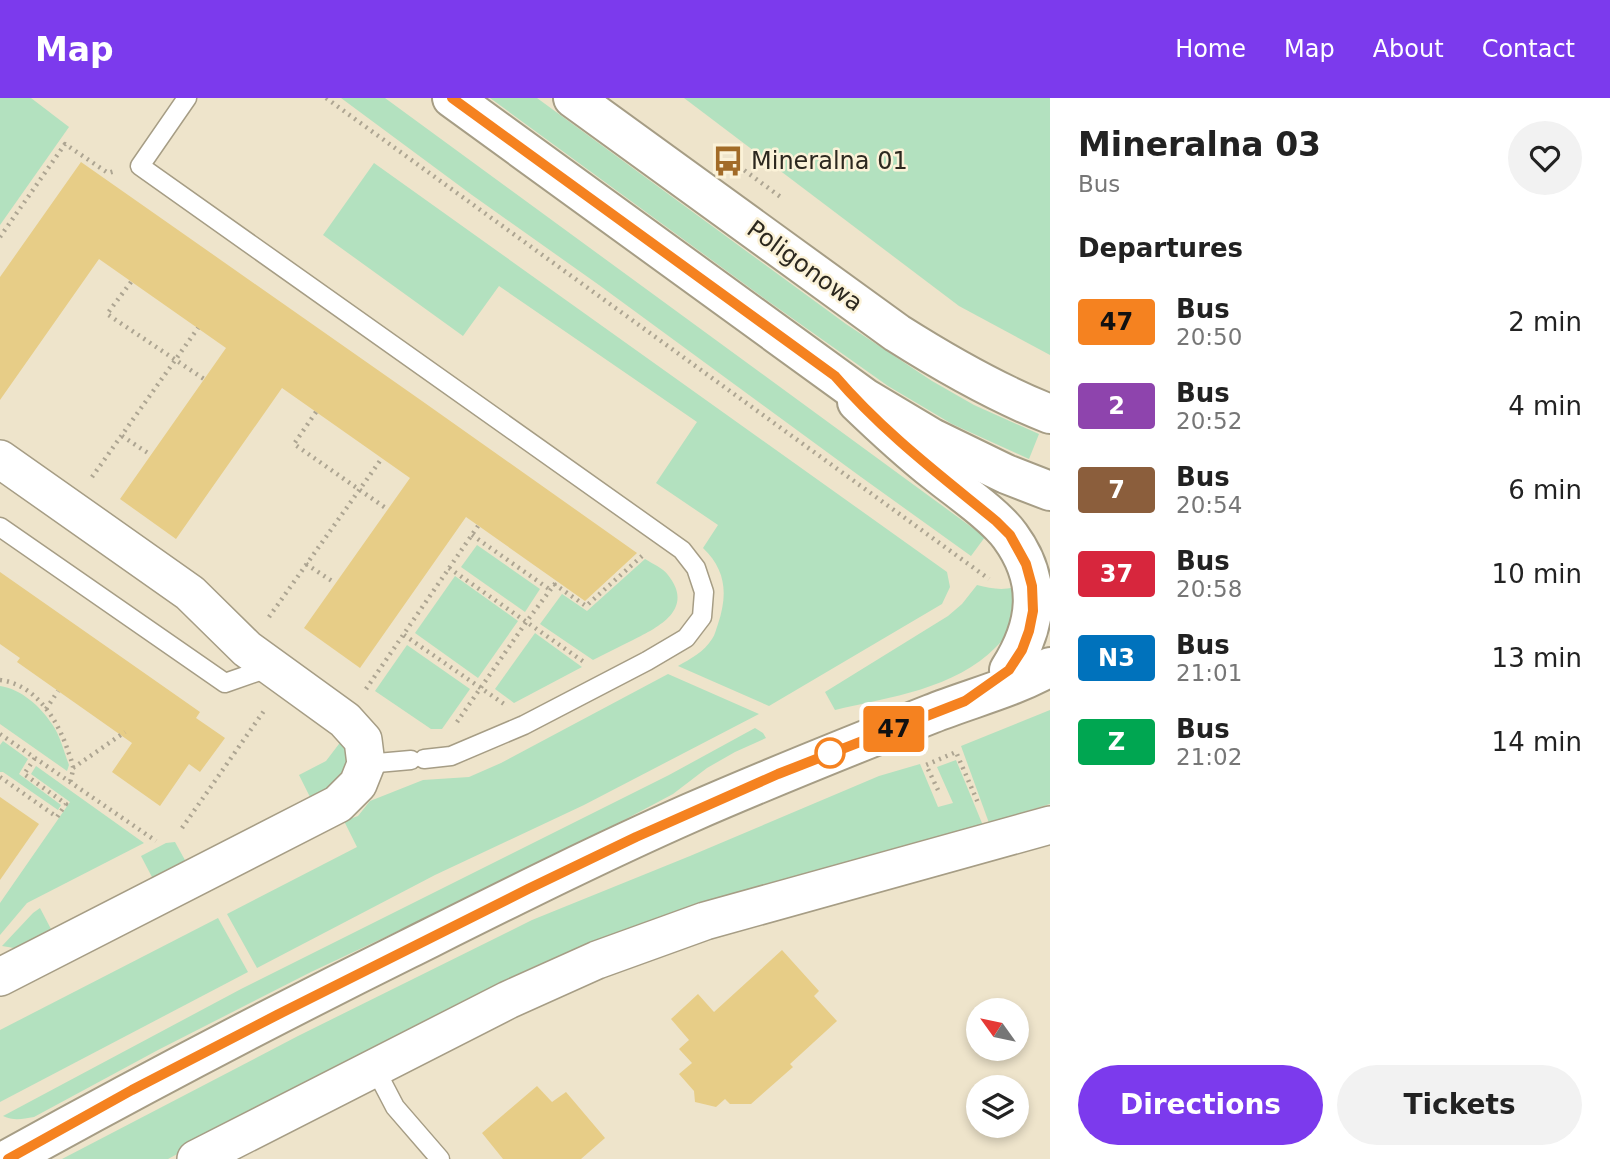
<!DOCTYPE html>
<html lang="en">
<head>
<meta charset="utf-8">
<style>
	:root { --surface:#fff; --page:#f2f2f2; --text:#222; --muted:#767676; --accent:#7c3aed }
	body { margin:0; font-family:"DejaVu Sans",sans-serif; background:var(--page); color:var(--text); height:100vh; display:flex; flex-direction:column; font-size:26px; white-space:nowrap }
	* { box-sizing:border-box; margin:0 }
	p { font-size:23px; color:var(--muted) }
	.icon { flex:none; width:38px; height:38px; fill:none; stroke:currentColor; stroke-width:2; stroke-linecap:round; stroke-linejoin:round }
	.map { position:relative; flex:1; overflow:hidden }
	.side { display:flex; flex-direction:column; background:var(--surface); width:560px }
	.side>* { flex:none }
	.badge { padding:0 14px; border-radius:5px; font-size:24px; line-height:46px }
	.needle { width:46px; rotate:303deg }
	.buttons { position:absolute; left:966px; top:900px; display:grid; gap:14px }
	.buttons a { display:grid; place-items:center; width:63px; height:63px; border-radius:50%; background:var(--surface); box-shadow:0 4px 10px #0003; font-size:35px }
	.map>.badge { position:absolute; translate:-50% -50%; box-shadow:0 0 0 4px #fff }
	h2 { padding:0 28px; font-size:26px; line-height:63px }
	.round { display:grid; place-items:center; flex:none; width:74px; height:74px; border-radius:37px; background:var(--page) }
	.summary { display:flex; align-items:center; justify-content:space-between; height:119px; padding:0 28px }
	h1 { font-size:33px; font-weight:600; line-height:52px }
	.button { display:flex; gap:14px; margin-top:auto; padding:14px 28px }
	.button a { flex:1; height:80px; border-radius:42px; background:var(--accent); color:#fff; font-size:28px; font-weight:600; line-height:80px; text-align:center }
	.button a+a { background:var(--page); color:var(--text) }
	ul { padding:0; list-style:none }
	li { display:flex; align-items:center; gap:21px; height:84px; padding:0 28px }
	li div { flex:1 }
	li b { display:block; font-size:26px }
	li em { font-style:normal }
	li .badge { min-width:77px; font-weight:700; text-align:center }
	header { display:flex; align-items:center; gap:42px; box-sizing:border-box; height:98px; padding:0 35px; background:var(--accent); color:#fff }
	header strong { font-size:33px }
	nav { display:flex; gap:38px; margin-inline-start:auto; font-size:24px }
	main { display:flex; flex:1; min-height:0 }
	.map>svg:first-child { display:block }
	.green { fill:#b3e1bf }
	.building { fill:#e7cd87 }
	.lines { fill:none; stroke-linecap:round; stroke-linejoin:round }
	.service-casing { stroke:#a69d85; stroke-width:21 }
	.minor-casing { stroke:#a69d85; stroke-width:40 }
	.tertiary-casing { stroke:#a69d85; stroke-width:42 }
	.secondary-casing { stroke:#a69d85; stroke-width:42 }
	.path { stroke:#ada592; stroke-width:4.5; stroke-dasharray:2 5; stroke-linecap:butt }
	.service { stroke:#fff; stroke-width:18 }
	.minor { stroke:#fff; stroke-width:37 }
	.tertiary { stroke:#fff; stroke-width:38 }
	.secondary { stroke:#fff; stroke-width:38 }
	.line-casing { stroke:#fff; stroke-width:16 }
	.line { stroke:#f58220; stroke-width:10 }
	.stop-dot { fill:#fff; stroke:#f58220; stroke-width:3.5 }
	.labels { text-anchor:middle; stroke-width:5; stroke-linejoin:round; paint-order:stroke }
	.poi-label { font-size:24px; fill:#2c281f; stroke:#fbf2d8; text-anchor:start }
	.street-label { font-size:24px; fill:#2c281f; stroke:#fbf2d8 }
</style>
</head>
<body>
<header>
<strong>Map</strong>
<nav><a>Home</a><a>Map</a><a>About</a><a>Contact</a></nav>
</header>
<main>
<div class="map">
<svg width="1050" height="1061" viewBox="0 0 1050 1061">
	<rect width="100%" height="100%" fill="#eee4cb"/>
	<g class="green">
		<polygon points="0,0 31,0 69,29 0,127"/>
		<polygon points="341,0 385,0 985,439 971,458 861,379 599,187 472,97"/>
		<polygon points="490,0 537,0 846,226 932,283 974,307 1039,336 1029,361 952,326 888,288 765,201"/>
		<polygon points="684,0 1050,0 1050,257 959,208"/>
		<path d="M374,65L947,474L950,489L942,506L769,608L678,568C690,561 704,554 712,541C715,537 716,531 718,526C728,496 726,472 703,450L718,427L656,385L697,324L499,188L463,238L323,137Z"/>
		<polygon points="477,447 540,491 525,514 461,469"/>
		<path d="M645,461C653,466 663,470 668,477C695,511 659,529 633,542C620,548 607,555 593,562L540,526L562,496L587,513Z"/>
		<polygon points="455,478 518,523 478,580 415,535"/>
		<path d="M977,487C990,490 1001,493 1014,489C1014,500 1016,517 1012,527C1009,535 1002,543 996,549C955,591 890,599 835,612L825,594L948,518L962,506Z"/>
		<polygon points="535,535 582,569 514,605 495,591"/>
		<polygon points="407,547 470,591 442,631 431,631 375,593"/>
		<polygon points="668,576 759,616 584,707 435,777 257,870 227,816 357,749 344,723 358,718 370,703 423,682 469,679 501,665"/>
		<path d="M0,588C21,591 40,608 52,626C60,637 64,654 69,667L67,673L0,626Z"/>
		<polygon points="1050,612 1050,706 989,725 961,648"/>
		<path d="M755,630L763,635L766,640L735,654L707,670L673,696L626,721L432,817L311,874L158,952L34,1019C22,1021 14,1023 3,1018L241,891L669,677Z"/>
		<polygon points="342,642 355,662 336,688 311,701 299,677 326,663"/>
		<polygon points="3,643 28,661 19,676 61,707 58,712 3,674 0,674 0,647"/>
		<polygon points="956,662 984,730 756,790 533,869 310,985 168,1061 62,1061 298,938 532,822 690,758 879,678 920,666 938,709 953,705 937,669"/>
		<polygon points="36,668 144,745 27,805 0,837 0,805 70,704 31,676"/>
		<polygon points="175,744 186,764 153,781 141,758 166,745"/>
		<polygon points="40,810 52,833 20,851 2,848 33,815"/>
		<polygon points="218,820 248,874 0,1004 0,932"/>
	</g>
	<g class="building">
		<polygon points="81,64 422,303 637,455 585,503 466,419 360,570 304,530 410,380 282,290 176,441 120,401 226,250 99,161 0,302 0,179"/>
		<polygon points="0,474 200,614 196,620 225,640 200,674 189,666 160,708 112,674 132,645 17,564 20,560 0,546"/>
		<polygon points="0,699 39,726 0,782"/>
		<polygon points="782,852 819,893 814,898 837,923 790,966 793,969 751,1006 730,1006 725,1001 716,1009 695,1004 694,993 679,976 692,965 679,951 689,942 671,921 698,896 714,914"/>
		<polygon points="537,988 552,1004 566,994 605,1040 581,1061 503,1061 482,1035"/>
	</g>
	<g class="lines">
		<g class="service-casing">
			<g id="service">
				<polyline points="187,0 140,68 682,452 696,470 704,494 702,519 686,540 647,563 524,627 451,658 424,661"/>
				<polyline points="0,429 225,585 271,569"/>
				<polyline points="366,666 411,662"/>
				<polyline points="378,968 383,986 395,1009 440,1061"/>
			</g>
		</g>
		<g class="minor-casing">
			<g id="minor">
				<polyline points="0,361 190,495 247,551 345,622 363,642 366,666 358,686 338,706 0,879"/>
				<polyline points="196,1061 508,902 597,862 705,823 1050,727"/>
			</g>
		</g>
		<g class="tertiary-casing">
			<g id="tertiary">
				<path d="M857,304C883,329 909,353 937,375C958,392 995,417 1010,438C1043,483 1038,527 1009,572"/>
				<path d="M8,1061C140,988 273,918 408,851C502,804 595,757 690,715C770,680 850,648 931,616C971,600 1013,590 1050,569"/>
			</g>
		</g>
		<g class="secondary-casing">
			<g id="secondary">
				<polyline points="452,0 865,300 932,340 1006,376 1050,393"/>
				<path d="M573,0L897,235C946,266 996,295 1050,316"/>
			</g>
		</g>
		<g class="path">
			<polyline points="326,0 989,481"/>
			<polyline points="733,64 782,100"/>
			<polyline points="0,139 65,46 108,75 115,73"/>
			<polyline points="131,184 107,216 204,281"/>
			<polyline points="316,314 294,346 387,411"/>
			<polyline points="122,338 151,357"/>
			<polyline points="92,379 198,230"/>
			<polyline points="472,437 549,491"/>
			<polyline points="306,466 335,485"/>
			<polyline points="449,470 584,564"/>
			<polyline points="554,486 586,508 642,458"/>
			<polyline points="269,519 382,360"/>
			<polyline points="404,537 504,606"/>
			<path d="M0,582C35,586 58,622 68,653C70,658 72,664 73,669C73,674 71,680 70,685"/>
			<polyline points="366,591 478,428"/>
			<polyline points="46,611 58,593"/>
			<polyline points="457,624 527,523 557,483"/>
			<polyline points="0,636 156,743"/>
			<polyline points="73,670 125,634"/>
			<polyline points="0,679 57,719 66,706 24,676 35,660"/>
			<polyline points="938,692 926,667 956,654 979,707"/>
			<polyline points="182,730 266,610"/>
		</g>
		<use href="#service" class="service"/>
		<use href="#minor" class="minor"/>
		<use href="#tertiary" class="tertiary"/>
		<use href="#secondary" class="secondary"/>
	</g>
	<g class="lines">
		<g class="line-casing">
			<path id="line" d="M8,1061L132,992L277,917L528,791L636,739L778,676L965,603L1009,572L1022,552L1029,533L1033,513L1032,488L1026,466L1010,437L996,423C940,377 883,334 835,278L452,0"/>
		</g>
		<use href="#line" class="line"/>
	</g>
	<defs>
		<g id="bus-bare" transform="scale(2.415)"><path d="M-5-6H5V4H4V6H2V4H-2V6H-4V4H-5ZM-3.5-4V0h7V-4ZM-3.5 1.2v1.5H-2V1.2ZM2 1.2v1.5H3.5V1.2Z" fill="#a26b27" stroke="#fbf2d8" stroke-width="2.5" paint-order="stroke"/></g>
	</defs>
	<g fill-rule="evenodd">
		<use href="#bus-bare" x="728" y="63"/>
	</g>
	<circle class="stop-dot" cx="830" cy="655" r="14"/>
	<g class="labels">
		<g class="poi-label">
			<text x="751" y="71">Mineralna 01</text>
		</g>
		<g class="street-label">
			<text transform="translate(805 168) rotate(36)" y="8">Poligonowa</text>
		</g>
	</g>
</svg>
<div class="buttons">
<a><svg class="needle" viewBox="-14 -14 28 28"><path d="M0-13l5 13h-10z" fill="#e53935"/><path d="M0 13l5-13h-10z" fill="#767676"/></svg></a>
<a><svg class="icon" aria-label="layers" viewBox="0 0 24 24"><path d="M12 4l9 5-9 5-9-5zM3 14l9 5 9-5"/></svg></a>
</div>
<b class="badge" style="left:894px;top:631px;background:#f58220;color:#111">47</b>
</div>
<section class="side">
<div class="summary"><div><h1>Mineralna 03</h1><p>Bus</p></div><a class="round"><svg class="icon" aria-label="heart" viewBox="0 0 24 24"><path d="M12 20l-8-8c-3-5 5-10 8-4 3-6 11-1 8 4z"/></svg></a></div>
<h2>Departures</h2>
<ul>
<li><span class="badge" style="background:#f58220;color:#111">47</span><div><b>Bus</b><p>20:50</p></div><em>2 min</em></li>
<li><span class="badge" style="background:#8e44ad;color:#fff">2</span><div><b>Bus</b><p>20:52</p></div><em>4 min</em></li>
<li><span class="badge" style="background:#8b5e3c;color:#fff">7</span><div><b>Bus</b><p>20:54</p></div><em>6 min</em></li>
<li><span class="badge" style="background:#d7263d;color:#fff">37</span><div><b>Bus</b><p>20:58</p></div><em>10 min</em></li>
<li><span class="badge" style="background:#0072bc;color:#fff">N3</span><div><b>Bus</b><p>21:01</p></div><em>13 min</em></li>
<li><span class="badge" style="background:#00a651;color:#fff">Z</span><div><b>Bus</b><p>21:02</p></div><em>14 min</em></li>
</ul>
<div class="button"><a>Directions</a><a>Tickets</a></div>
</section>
</main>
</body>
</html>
